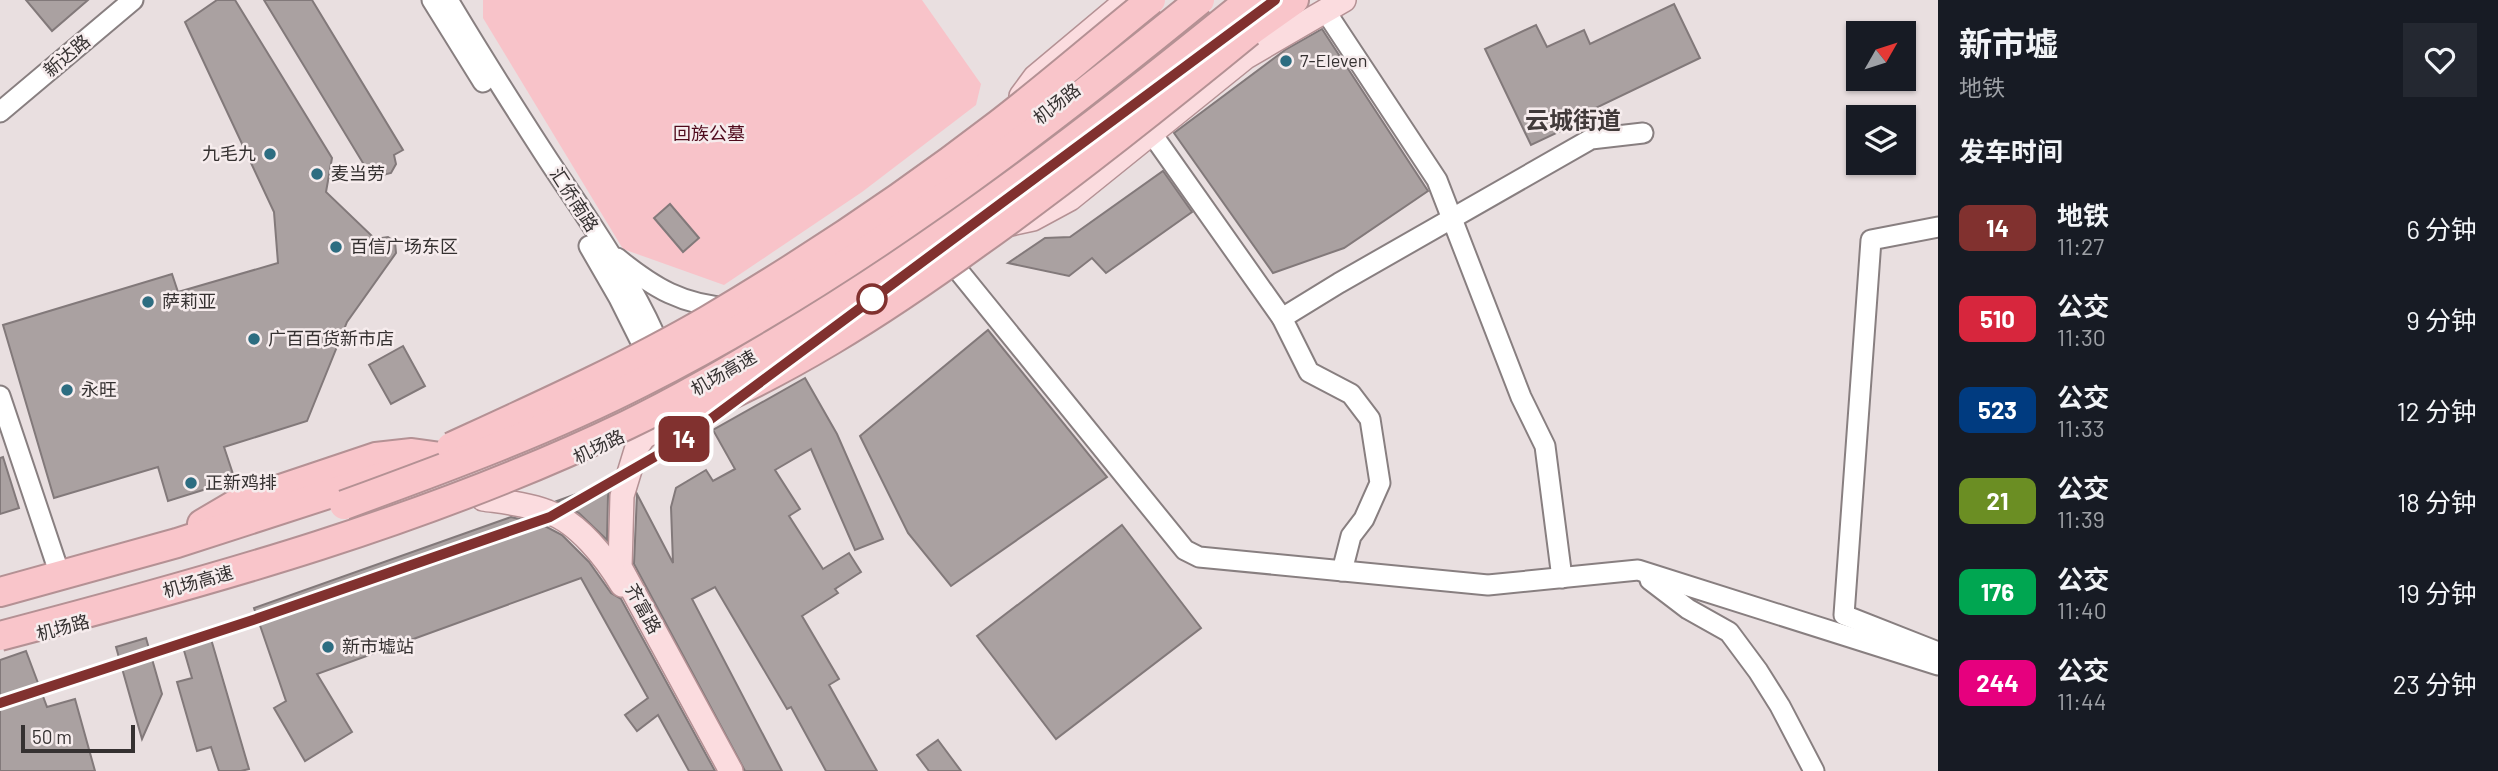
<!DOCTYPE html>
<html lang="zh">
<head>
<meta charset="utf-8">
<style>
	:root { --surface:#171b24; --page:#242831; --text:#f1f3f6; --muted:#9ea1a6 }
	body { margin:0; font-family:Barlow,"Noto Sans SC",sans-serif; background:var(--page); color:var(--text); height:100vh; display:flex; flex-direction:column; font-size:26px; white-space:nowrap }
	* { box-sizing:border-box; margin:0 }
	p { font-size:23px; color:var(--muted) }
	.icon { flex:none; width:38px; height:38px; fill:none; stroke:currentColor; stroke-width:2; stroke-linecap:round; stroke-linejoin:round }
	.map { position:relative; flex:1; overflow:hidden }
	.details { display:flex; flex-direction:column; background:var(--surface); width:560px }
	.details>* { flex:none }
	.badge { padding:0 14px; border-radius:10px; font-size:24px; line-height:46px }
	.needle { width:46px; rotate:51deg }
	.tools { position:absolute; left:1846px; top:21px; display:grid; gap:14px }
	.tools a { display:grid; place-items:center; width:70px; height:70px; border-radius:0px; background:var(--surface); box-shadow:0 2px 5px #0004; font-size:35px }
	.scale { position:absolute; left:21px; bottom:18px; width:114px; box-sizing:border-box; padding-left:7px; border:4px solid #353131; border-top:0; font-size:19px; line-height:24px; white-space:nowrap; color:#353131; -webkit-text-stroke:5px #f6eced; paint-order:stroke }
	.map>.badge { position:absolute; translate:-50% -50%; box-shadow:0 0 0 4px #fff }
	h2 { padding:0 21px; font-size:26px; line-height:63px }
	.round { display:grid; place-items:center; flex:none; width:74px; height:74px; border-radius:0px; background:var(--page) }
	.headline { display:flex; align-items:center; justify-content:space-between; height:119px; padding:0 21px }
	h1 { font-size:33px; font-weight:700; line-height:52px }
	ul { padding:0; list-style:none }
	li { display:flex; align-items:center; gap:21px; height:91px; padding:0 21px }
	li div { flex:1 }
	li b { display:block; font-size:26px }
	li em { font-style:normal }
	li .badge { min-width:77px; font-weight:700; text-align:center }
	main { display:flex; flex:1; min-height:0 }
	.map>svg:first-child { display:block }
	.green { fill:#f8c3c9 }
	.building { fill:#aaa1a1; stroke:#82797a; stroke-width:2 }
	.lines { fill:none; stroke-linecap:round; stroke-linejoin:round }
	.minor-casing { stroke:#887f80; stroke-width:23 }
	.major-casing { stroke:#b49194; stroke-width:26 }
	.highway-casing { stroke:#b49194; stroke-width:32 }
	.minor { stroke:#fff; stroke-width:19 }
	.major { stroke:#fbdcdf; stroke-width:23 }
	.highway { stroke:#f9c5ca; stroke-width:28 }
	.highway-bridge-casing { stroke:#b49194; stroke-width:32; stroke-linecap:butt }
	.highway-bridge { stroke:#f9c5ca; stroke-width:28 }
	.line-casing { stroke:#fff; stroke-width:16 }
	.line { stroke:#81312f; stroke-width:10 }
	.poi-dot { fill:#2d6d81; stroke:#f6eced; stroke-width:2.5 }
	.stop-dot { fill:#fff; stroke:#81312f; stroke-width:3.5 }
	.labels { text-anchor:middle; stroke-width:5; stroke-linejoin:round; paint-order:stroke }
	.street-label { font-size:18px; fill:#353131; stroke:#f6eced }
	.poi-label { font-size:18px; fill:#353131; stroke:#f6eced; text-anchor:start }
	.park-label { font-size:18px; fill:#4f0a1c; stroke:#f6eced }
	.district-label { font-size:24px; font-weight:bold; fill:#413a3a; stroke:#f6eced }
</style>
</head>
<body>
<main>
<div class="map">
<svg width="1938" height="771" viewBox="0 0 1938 771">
	<rect width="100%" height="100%" fill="#e9dfe0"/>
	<polygon class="green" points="483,0 922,0 981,84 976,105 862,192 724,285 623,249 483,18"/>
	<g class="building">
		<polygon points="26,0 88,0 52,31"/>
		<polygon points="217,0 235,0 332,158 326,192 375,239 388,237 395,242 396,253 347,322 307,421 224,447 235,480 168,501 158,467 54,498 3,325 172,274 178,292 278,263 274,212 185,22"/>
		<polygon points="264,0 312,0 403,150 394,155 396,164 391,173 375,177 366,168"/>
		<polygon points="1674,4 1700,58 1583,114 1584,120 1531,145 1485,49 1536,25 1547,47 1584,30 1590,44"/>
		<polygon points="1322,29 1428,191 1344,248 1273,273 1174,133 1285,50"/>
		<polygon points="1163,171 1192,212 1106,273 1092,258 1069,276 1008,263 1045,238 1070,237"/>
		<polygon points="670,204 699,238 683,252 654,218"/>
		<polygon points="988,330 1107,477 951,586 908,533 860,436"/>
		<polygon points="403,346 425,386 391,404 369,365"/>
		<polygon points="805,378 837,434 883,539 855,550 811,449 775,470 800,509 789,516 823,569 849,553 861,572 835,589 838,593 802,616 839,679 829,685 877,771 826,771 791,707 787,709 715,587 692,599 782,771 745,771 634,564 637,494 673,563 671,507 676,488 706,470 713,481 735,469 713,430"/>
		<polygon points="3,457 19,508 0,514 0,458"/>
		<polygon points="612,481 608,496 607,540 579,513 557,501"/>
		<polygon points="511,517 543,525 562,535 589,562 611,593 621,599 715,771 689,771 658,715 637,731 625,715 648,698 581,578 317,674 352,732 305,761 274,708 286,701 254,608"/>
		<polygon points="1122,525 1201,628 1056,739 977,636"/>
		<polygon points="146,638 162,694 142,739 116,647"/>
		<polygon points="211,639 249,769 241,771 219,771 211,747 197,751 177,682 192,678 183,647"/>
		<polygon points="26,651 47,707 75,699 95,771 0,771 0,660"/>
		<polygon points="938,740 961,771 929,771 917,755"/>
	</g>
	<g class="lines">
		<g class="minor-casing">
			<g id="minor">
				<polyline points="432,0 483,82"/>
				<path d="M448,0C479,52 512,104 545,155C585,217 676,337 674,410"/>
				<polyline points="1326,12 1437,180 1521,397 1545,446 1562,578"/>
				<polyline points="0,112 133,0"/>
				<polyline points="1152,134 1282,318 1309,372 1351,394 1370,419 1380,483 1364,519 1351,536 1342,571"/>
				<polyline points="1938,227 1871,240 1844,615 1938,652"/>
				<polyline points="589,246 619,298 652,364"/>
				<polyline points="944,253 1185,550 1199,557 1488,585 1638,570 1938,665"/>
				<path d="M617,258C654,288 682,305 731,308"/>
				<polyline points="1282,318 1339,283 1591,139 1643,133"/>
				<polyline points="0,396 60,575"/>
				<polyline points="1650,580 1688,609 1729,632 1758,671 1780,706 1814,771"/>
			</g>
		</g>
		<g class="major-casing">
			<g id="major">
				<polyline points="1021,96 1035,77 1127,0"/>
				<polyline points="1006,225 1033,219 1070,199 1246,57 1344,0"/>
				<polyline points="689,411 644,437 637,447 622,496 620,567 731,771"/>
				<path d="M483,499C504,502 527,504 548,512C578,522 606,558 622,585"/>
			</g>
		</g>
		<g class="highway-casing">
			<g id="highway">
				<polyline points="1249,32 1294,0"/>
				<polyline points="202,524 236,504 376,457 412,453 441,457"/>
				<polyline points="0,592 177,543 387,475"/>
			</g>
		</g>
		<use href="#minor" class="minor"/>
		<use href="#major" class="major"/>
		<use href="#highway" class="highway"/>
		<g class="highway-bridge-casing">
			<g id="highway-bridge">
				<path d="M675,419C784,375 882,312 977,243C1070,177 1160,105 1249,32"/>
				<path d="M451,447C538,407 625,368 708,320C808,261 907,195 999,124C1051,84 1100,41 1151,0"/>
				<path d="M344,505C445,468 546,431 642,382C844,280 1025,143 1200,0"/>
				<path d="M0,636C214,580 427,521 627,425C679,400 728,371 777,342C945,242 1099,123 1250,0"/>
			</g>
		</g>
		<use href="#highway-bridge" class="highway-bridge"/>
	</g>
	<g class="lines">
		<g class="line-casing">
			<polyline id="line" points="0,703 253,620 550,517 677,444 1275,0"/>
		</g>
		<use href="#line" class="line"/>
	</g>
	<g class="poi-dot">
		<circle cx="1286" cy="61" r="7"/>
		<circle cx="270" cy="154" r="7"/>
		<circle cx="317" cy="174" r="7"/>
		<circle cx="336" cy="247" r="7"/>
		<circle cx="148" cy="302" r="7"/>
		<circle cx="254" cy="339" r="7"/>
		<circle cx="67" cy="390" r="7"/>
		<circle cx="191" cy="483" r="7"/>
		<circle cx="328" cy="647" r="7"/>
	</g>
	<circle class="stop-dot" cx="872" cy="299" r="14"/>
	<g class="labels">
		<g class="street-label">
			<text transform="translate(67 56) rotate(-40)" y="6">新达路</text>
			<text transform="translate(1057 104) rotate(-38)" y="6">机场路</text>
			<text transform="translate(574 200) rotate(57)" y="6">汇侨南路</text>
			<text transform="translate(724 373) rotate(-30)" y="6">机场高速</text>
			<text transform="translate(599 447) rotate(-26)" y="6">机场路</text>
			<text transform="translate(198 582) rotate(-16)" y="6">机场高速</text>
			<text transform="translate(643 609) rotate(61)" y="6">齐富路</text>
			<text transform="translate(63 628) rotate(-15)" y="6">机场路</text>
		</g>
		<g class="poi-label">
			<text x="1300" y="67">7-Eleven</text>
			<text x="256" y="160" text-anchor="end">九毛九</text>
			<text x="331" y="180">麦当劳</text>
			<text x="350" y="253">百信广场东区</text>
			<text x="162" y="308">萨莉亚</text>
			<text x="268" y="345">广百百货新市店</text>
			<text x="81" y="396">永旺</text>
			<text x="205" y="489">正新鸡排</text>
			<text x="342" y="653">新市墟站</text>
		</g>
		<g class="park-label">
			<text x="709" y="140">回族公墓</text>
		</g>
		<g class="district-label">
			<text x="1573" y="129">云城街道</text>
		</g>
	</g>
</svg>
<div class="tools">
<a><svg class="needle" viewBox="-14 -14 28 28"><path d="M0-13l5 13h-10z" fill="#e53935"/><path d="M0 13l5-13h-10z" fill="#9ea1a6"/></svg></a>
<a><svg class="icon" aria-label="layers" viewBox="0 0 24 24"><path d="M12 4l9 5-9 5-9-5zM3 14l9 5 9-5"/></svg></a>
</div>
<div class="scale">50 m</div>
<b class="badge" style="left:684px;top:439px;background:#81312f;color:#fff">14</b>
</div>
<section class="details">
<div class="headline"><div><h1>新市墟</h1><p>地铁</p></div><a class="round"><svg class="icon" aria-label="heart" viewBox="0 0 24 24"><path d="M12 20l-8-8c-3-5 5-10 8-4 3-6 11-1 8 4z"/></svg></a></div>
<h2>发车时间</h2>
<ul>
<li><span class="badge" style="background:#81312f;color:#fff">14</span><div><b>地铁</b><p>11:27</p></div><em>6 分钟</em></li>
<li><span class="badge" style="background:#d7263d;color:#fff">510</span><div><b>公交</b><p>11:30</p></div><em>9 分钟</em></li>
<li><span class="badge" style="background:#003b80;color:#fff">523</span><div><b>公交</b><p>11:33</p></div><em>12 分钟</em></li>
<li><span class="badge" style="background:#6b8e23;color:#fff">21</span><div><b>公交</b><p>11:39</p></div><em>18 分钟</em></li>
<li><span class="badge" style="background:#00a651;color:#fff">176</span><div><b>公交</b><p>11:40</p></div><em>19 分钟</em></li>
<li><span class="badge" style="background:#e6007e;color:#fff">244</span><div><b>公交</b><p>11:44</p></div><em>23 分钟</em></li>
</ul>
</section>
</main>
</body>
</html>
